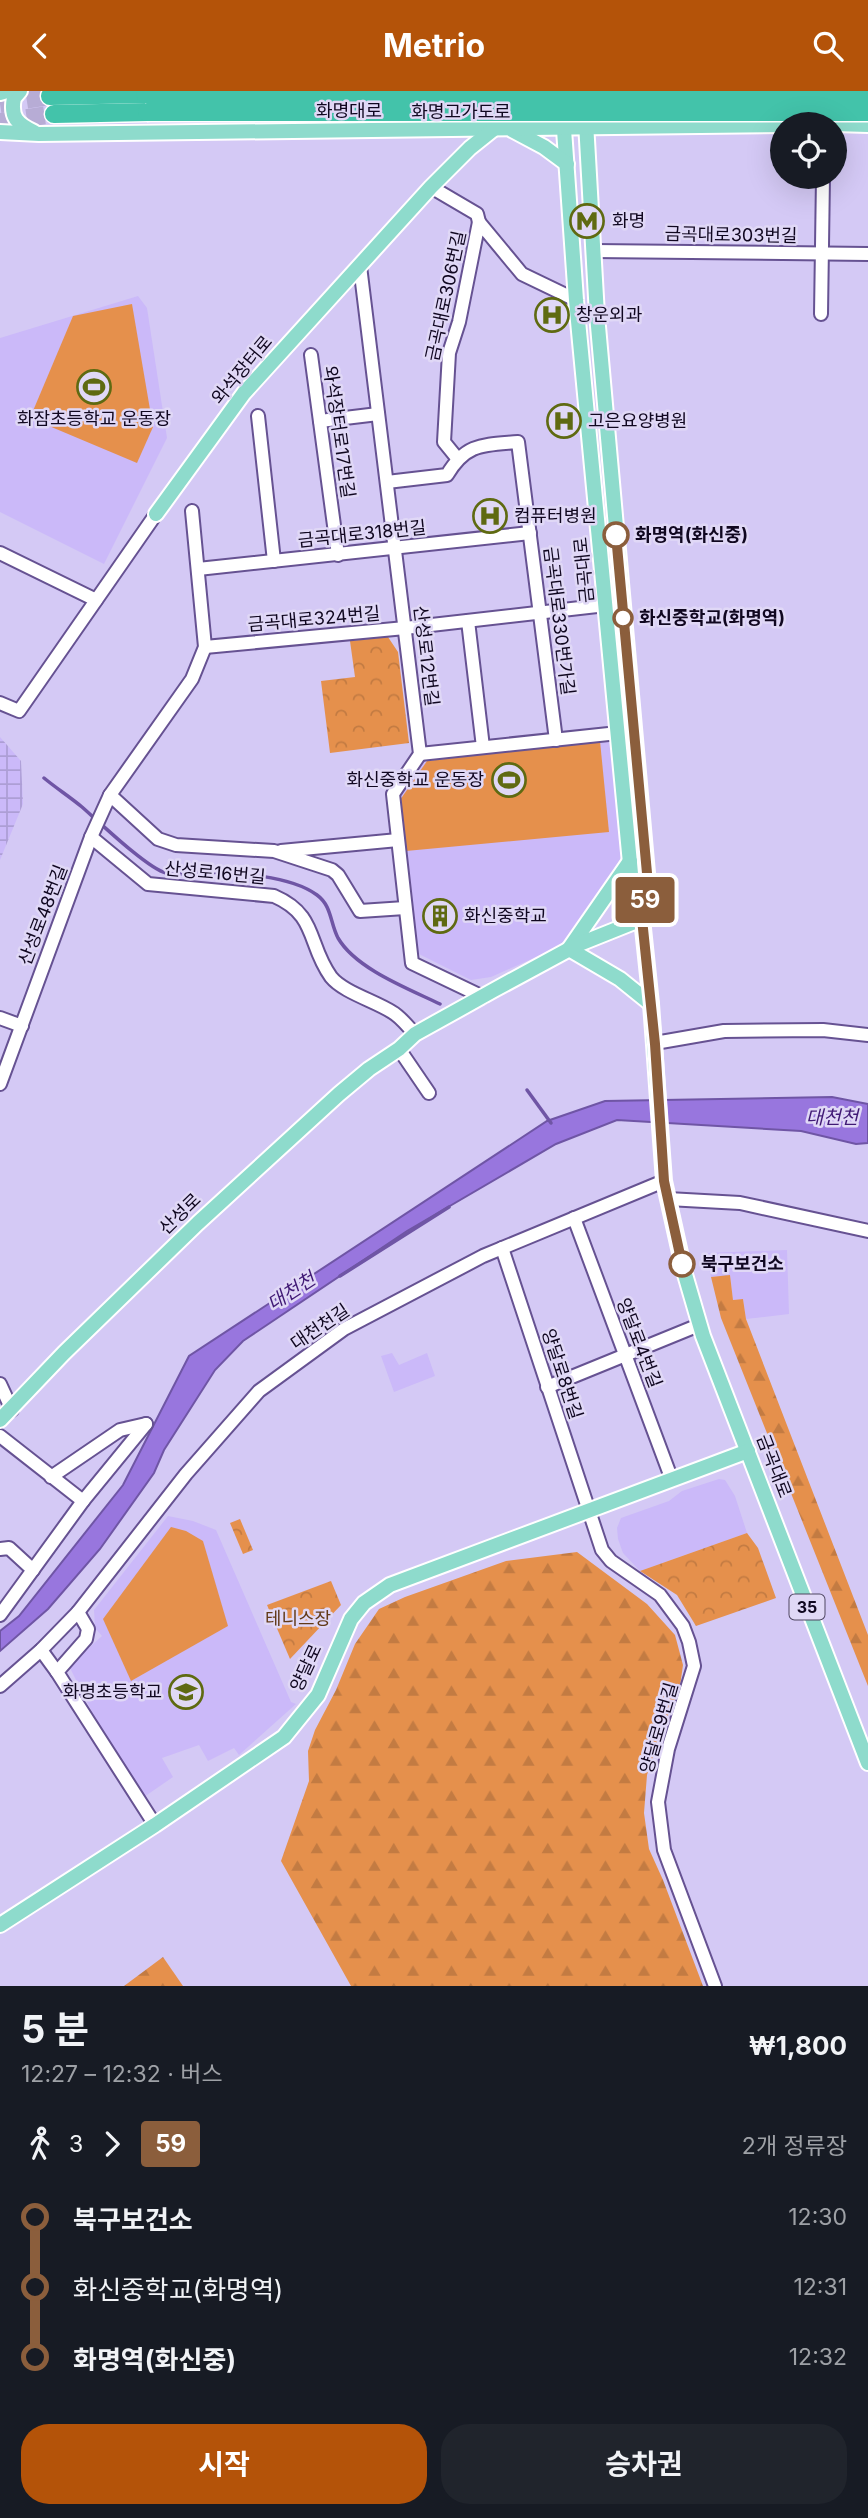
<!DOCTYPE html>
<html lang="ko">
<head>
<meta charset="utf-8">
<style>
	:root { --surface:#171b24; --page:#20242c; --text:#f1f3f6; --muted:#9ea1a6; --accent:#b45309 }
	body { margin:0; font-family:Inter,"Noto Sans KR",sans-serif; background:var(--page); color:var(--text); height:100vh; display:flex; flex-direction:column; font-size:26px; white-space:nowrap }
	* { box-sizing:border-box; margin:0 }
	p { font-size:23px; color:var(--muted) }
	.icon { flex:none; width:38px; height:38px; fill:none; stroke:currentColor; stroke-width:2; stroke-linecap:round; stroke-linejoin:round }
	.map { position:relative; height:1895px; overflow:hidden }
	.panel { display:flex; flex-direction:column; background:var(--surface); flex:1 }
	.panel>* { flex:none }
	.badge { padding:0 14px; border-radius:5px; font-size:24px; line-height:46px }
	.tools { position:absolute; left:770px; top:21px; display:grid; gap:14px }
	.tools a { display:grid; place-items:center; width:77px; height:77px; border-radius:50%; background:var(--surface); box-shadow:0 7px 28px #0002; font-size:35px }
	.map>.badge { position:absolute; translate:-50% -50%; box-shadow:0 0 0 4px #fff }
	.legs { display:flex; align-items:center; gap:10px; height:77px; padding:0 21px; font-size:23px }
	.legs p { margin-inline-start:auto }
	.headline { display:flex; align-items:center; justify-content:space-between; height:119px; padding:0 21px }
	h1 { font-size:38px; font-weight:700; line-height:52px }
	.primary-button { display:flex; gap:14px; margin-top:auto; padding:14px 21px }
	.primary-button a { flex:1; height:80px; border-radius:28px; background:var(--accent); color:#fff; font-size:28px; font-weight:700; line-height:80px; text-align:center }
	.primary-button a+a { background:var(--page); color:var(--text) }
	ul { padding:0 21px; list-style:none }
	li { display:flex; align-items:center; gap:24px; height:70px; font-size:26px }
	li i { display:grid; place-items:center; width:10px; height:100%; margin:0 9px; background:currentColor }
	li i::after { content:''; width:18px; height:18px; margin:-9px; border:5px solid; border-radius:50%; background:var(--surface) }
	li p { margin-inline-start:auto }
	li:first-child i { background:linear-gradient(#0000 50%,currentColor 0) }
	li:last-child i { background:linear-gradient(currentColor 50%,#0000 0) }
	header { display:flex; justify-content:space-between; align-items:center; height:91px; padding:0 21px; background:var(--accent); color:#fff; font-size:32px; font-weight:700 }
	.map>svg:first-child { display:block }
	.built { fill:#cbb9f9 }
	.industrial { fill:url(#industrial-grid) }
	.grass { fill:#e5904c }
	.forest { fill:url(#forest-firs) }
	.park { fill:url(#park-crowns) }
	.water { fill:#9876de; stroke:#6f55a5; stroke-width:2 }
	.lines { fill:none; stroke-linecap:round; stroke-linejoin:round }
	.stream { stroke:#6f55a5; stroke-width:3.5 }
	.highway-tunnel { stroke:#b7acd5; stroke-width:18; stroke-dasharray:18 9; stroke-linecap:butt }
	.minor-casing { stroke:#665292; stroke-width:16 }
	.major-casing { stroke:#fff; stroke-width:18 }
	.highway-casing { stroke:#fff; stroke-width:21 }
	.minor { stroke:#fff; stroke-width:12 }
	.major { stroke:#8edbcc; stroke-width:14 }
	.highway { stroke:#43c3aa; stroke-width:18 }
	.highway-bridge-casing { stroke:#fff; stroke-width:21; stroke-linecap:butt }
	.highway-bridge { stroke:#43c3aa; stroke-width:18 }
	.line-1-casing { stroke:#fff; stroke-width:16 }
	.line-1 { stroke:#8b5e3c; stroke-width:10 }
	.stop-1-dot { fill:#fff; stroke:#8b5e3c; stroke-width:3.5 }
	.labels { text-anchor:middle; stroke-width:5; stroke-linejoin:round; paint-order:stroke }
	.shield { fill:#e0d8f6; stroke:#4e4660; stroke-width:2 }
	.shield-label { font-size:16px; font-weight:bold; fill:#100720 }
	.street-label { font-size:18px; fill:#100720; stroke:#e0d8f6 }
	.poi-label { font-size:18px; fill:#100720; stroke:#e0d8f6; text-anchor:start }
	.stop-label { font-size:18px; font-weight:bold; fill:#100720; stroke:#e0d8f6; text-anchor:start }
	.park-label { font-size:18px; fill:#623a19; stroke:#e0d8f6 }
	.water-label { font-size:19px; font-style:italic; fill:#401975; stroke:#e0d8f6 }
</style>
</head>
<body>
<header><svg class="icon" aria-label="back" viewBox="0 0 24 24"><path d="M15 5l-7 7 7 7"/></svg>Metrio<svg class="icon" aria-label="search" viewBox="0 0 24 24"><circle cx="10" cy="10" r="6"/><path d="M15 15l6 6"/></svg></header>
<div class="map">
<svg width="868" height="1895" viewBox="0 0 868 1895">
	<defs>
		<pattern id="industrial-grid" width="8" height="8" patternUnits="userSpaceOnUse" patternTransform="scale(1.75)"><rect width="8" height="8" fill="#cbb9f9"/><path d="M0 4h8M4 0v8" fill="none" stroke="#ad9ed5"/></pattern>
		<pattern id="forest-firs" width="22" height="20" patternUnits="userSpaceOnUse" patternTransform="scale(1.75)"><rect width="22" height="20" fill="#e5904c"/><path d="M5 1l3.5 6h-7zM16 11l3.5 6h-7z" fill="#c37b42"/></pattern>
		<pattern id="park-crowns" width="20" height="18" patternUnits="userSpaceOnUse" patternTransform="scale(1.75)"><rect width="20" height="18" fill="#e5904c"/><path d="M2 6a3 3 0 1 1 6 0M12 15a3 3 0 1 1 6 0" fill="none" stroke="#c37b42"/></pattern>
	</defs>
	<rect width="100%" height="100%" fill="#d4c9f5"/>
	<g class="built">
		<polygon points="138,205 147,217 167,347 104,473 0,421 0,247"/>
		<polygon points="614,649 623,764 563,854 491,886 471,889 417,862 396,705 422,667"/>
		<polygon points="787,1159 789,1223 746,1228 743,1208 733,1209 730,1184 711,1186 706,1162"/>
		<polygon points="392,1262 399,1274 427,1262 435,1285 394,1301 381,1265"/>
		<polygon points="719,1388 725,1389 735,1405 747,1442 640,1480 623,1462 618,1448 617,1437 621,1427 669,1410 682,1400"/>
		<polygon points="168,1425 193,1430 216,1439 291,1611 296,1613 239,1664 234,1657 208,1670 199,1654 162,1667 173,1686 144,1706 93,1623 69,1575 102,1545 95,1537 94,1519"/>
	</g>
	<polygon class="industrial" points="0,646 21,670 23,713 0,769"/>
	<g class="grass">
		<polygon points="132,213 153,336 137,372 30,327 73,225"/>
		<polygon points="600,650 609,741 406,760 400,709 427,670"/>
		<polygon points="171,1436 186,1440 203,1450 228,1535 131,1590 103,1528"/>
	</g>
	<g class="forest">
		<polygon points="730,1184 733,1209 743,1208 746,1228 868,1544 868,1595 721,1227 711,1186"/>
		<polygon points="577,1461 647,1513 675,1544 683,1574 679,1602 663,1634 647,1684 644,1722 649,1758 663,1789 703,1895 351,1895 281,1770 309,1690 308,1660 315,1639 336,1599 355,1553 379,1518 405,1506 506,1470"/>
		<polygon points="163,1866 183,1895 124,1895"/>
	</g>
	<g class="park">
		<polygon points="388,546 398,561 409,652 330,662 321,590 355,586 350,550"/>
		<polygon points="240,1428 253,1459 243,1463 230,1432"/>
		<polygon points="747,1442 758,1457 776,1507 696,1535 677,1504 640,1480"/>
		<polygon points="331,1490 341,1514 290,1568 267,1514"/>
	</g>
	<polygon class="water" points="832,1006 868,1013 868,1052 856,1053 801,1040 617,1029 556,1053 407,1140 243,1250 215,1279 164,1359 154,1382 100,1458 48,1518 0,1560 0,1540 19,1525 123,1394 189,1265 547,1030 605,1010"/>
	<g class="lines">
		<g class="stream">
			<path d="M44,687C56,697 70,706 82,716C98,730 148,778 166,782C177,785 191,781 203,781C236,782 290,784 317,804C332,815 330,832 338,847C356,878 409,898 440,913"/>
			<polyline points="527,999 551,1032"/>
			<polyline points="340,1185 449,1116"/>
		</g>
		<g class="highway-tunnel">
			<polyline points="0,13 50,5"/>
			<polyline points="0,31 54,23"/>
		</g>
		<g class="minor-casing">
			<g id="minor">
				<polyline points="431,96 477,123 479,131"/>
				<polyline points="594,160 868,163"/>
				<polyline points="360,175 420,663 393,703 412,872 483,906"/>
				<polyline points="821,223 823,86"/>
				<polyline points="311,264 338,464"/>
				<polyline points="258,325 274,470"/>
				<polyline points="320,330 378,323"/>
				<polyline points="457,367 444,351 449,262 459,231 479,131 522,183 576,209"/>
				<path d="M387,391L447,384C466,352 483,354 518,351L556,649"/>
				<polyline points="192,420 205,556 192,588 110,704 158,748 176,754 274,760 332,779 338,784 360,820 405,817"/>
				<polyline points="0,462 96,509"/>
				<polyline points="198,478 530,442"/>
				<polyline points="468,530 483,656"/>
				<polyline points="205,556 405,537 606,514"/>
				<polyline points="0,612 19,620 156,423"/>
				<polyline points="420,663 618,642"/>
				<path d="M91,746L148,793L274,805C318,824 307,853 331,886C343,901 375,910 392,921C401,926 408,936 415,943"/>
				<polyline points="281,760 398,749"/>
				<polyline points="0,927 22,935"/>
				<polyline points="655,952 724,940 823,939 868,944"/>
				<polyline points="399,958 429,1002"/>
				<polyline points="0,993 91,746 110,704"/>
				<polyline points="668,1108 740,1112 868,1140"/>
				<polyline points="574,1127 672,1389"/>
				<polyline points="502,1157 602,1459 611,1470 660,1504 683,1535 689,1551 694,1575 668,1658 658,1711 664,1759 715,1895"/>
				<polyline points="0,1293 12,1319"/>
				<polyline points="547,1296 699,1234"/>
				<polyline points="0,1345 83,1410"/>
				<polyline points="51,1386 120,1339 146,1333"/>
				<polyline points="0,1458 9,1457 33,1479"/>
				<polyline points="78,1521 88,1538 86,1548 57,1581 155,1734"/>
				<polyline points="0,1524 83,1410 146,1333"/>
				<polyline points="41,1559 57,1581"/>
				<polyline points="0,1595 41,1559 78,1521 186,1383 259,1300 344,1238 483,1165 664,1090"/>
			</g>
		</g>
		<g class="major-casing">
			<g id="major">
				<path d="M20,0L14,7C10,26 17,33 34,41"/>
				<polyline points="0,2 7,0"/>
				<polyline points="562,10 576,209 632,793 642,828 651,913 664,1090 684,1180 703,1245 868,1672"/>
				<polyline points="585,14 597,224 648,793 643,823"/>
				<polyline points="835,33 868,34"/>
				<polyline points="512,39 544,56 567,73"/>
				<polyline points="0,41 39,43 782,34"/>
				<polyline points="156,423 244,302 431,96 470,57 495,37"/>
				<polyline points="630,770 569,858 620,888 651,913"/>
				<polyline points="0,1329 64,1262 198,1132 339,1003 369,978 399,958 415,943 494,899 577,854 642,828"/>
				<polyline points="0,1834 155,1734 284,1646 318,1604 351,1528 364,1512 390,1494 748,1360"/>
			</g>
		</g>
		<g class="highway-casing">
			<g id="highway">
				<polyline points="50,5 145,3"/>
				<polyline points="54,23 147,21"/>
			</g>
		</g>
		<use href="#minor" class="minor"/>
		<use href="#major" class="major"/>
		<use href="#highway" class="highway"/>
		<g class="highway-bridge-casing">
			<g id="highway-bridge">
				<polyline points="145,3 868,5"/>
				<polyline points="147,21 868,21"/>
			</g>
		</g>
		<use href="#highway-bridge" class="highway-bridge"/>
	</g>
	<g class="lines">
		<g class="line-1-casing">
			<polyline id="line-1" points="616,444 648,793 642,828 655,953 664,1090 682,1173"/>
		</g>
		<use href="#line-1" class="line-1"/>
	</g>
	<defs>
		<g id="metro-ring" transform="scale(1.75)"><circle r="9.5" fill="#e0d8f6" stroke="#5f6a11" stroke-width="1.5"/><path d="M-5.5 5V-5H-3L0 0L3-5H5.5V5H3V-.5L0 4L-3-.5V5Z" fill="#5f6a11"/></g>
		<g id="hospital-ring" transform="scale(1.75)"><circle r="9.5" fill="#e0d8f6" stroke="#5f6a11" stroke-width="1.5"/><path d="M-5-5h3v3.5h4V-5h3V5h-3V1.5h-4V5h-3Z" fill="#5f6a11"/></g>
		<g id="stadium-ring" transform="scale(1.75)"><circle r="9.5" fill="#e0d8f6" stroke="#5f6a11" stroke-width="1.5"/><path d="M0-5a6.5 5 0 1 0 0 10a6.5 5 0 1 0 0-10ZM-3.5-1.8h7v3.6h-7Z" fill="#5f6a11"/></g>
		<g id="building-ring" transform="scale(1.75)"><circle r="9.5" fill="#e0d8f6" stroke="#5f6a11" stroke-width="1.5"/><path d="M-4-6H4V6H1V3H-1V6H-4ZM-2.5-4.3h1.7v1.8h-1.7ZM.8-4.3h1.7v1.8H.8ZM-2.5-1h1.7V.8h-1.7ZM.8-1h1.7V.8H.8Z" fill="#5f6a11"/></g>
		<g id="school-ring" transform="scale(1.75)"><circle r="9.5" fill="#e0d8f6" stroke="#5f6a11" stroke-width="1.5"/><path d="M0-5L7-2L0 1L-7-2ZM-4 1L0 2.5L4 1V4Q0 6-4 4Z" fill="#5f6a11"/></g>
	</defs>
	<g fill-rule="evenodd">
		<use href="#metro-ring" x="587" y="130"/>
		<use href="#hospital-ring" x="552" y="224"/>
		<use href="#stadium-ring" x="94" y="296"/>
		<use href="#hospital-ring" x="564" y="330"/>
		<use href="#hospital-ring" x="490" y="425"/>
		<use href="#stadium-ring" x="509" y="689"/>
		<use href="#building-ring" x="440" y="825"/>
		<use href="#school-ring" x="186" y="1601"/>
	</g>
	<g class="stop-1-dot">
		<circle cx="616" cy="444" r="12"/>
		<circle cx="623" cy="527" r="9"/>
		<circle cx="682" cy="1173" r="12"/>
	</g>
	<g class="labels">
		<rect class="shield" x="789.5" y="1503.5" width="35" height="25" rx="5"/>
		<g class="shield-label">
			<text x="807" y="1522">35</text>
		</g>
		<g class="street-label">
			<text x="349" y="26">화명대로</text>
			<text x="461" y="27">화명고가도로</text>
			<text transform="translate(731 144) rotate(1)" y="6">금곡대로303번길</text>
			<text transform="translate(446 205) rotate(-78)" y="6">금곡대로306번길</text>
			<text transform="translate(242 279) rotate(-50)" y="6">와석장터로</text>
			<text transform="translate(339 341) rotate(82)" y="6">와석장터로17번길</text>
			<text transform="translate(362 443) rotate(-6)" y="6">금곡대로318번길</text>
			<text transform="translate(584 479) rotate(-96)" y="6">금곡대로</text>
			<text transform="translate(314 528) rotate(-5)" y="6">금곡대로324번길</text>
			<text transform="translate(559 530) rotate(83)" y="6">금곡대로330번가길</text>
			<text transform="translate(426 565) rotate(83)" y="6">산성로12번길</text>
			<text transform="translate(215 782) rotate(5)" y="6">산성로16번길</text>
			<text transform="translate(43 824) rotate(-69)" y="6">산성로48번길</text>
			<text transform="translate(180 1123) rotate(-44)" y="6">산성로</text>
			<text transform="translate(320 1236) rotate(-34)" y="6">대천천길</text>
			<text transform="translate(639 1252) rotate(69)" y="6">양달로4번길</text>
			<text transform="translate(562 1283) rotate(72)" y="6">양달로8번길</text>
			<text transform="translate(774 1375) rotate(69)" y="6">금곡대로</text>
			<text transform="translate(306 1577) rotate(-65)" y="6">양달로</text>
			<text transform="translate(659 1637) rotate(-74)" y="6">양달로9번길</text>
		</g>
		<g class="poi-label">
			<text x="612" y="136">화명</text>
			<text x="576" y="230">창운외과</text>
			<text x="94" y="334" text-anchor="middle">화잠초등학교 운동장</text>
			<text x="588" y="336">고은요양병원</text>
			<text x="514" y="431">컴퓨터병원</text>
			<text x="484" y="695" text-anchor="end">화신중학교 운동장</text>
			<text x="464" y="831">화신중학교</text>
			<text x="162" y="1607" text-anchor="end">화명초등학교</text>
		</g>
		<g class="stop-label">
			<text x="635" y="450">화명역(화신중)</text>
			<text x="639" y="533">화신중학교(화명역)</text>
			<text x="701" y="1179">북구보건소</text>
		</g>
		<g class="park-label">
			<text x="298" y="1534">테니스장</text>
		</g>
		<g class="water-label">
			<text x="832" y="1033">대천천</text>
			<text transform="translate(291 1200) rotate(-33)" y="7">대천천</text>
		</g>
	</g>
</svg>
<div class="tools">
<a><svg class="icon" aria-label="locate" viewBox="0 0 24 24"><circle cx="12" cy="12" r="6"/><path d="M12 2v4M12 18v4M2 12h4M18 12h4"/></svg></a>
</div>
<b class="badge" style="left:645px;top:809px;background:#8b5e3c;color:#fff">59</b>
</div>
<section class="panel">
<div class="headline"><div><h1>5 분</h1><p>12:27 – 12:32 · 버스</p></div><b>₩1,800</b></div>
<div class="legs"><svg class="icon" aria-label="walk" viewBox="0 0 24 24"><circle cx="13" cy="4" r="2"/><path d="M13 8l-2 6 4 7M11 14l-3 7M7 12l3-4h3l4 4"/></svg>3<svg class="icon" aria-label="forward" viewBox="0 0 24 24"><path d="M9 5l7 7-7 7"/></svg><b class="badge" style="background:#8b5e3c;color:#fff">59</b><p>2개 정류장</p></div>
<ul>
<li><i style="color:#8b5e3c"></i><b>북구보건소</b><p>12:30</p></li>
<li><i style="color:#8b5e3c"></i><span>화신중학교(화명역)</span><p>12:31</p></li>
<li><i style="color:#8b5e3c"></i><b>화명역(화신중)</b><p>12:32</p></li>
</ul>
<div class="primary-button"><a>시작</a><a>승차권</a></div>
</section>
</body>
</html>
